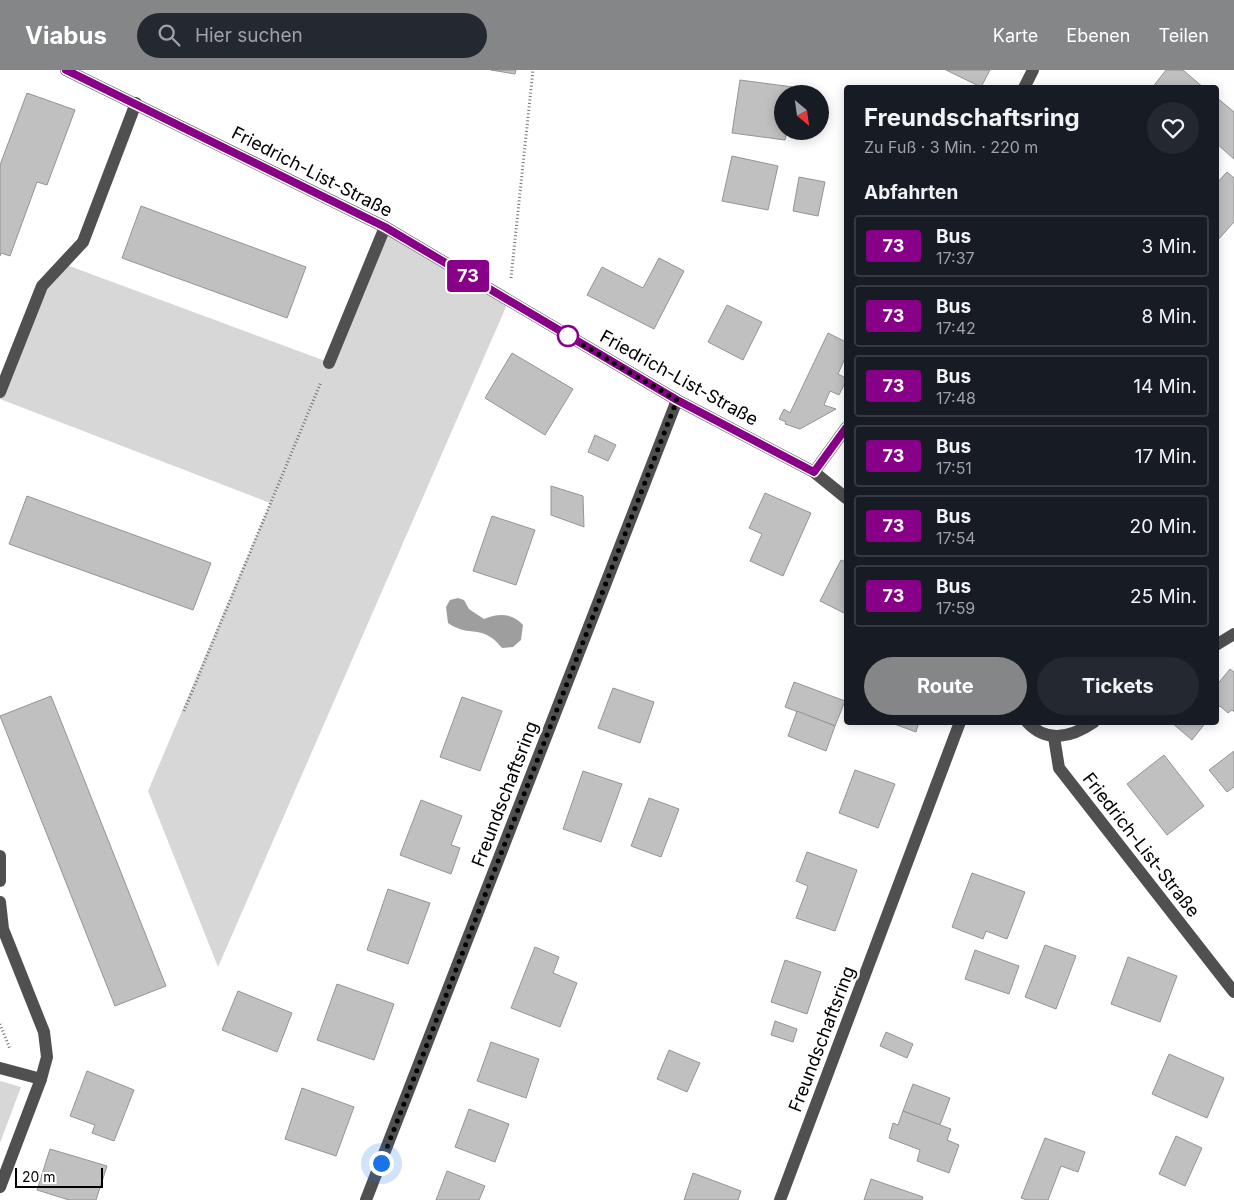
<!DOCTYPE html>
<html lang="de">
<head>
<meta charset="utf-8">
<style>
	:root { --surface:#171b24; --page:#242831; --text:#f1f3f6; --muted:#9ea1a6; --line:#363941; --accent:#858687 }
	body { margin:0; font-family:Inter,sans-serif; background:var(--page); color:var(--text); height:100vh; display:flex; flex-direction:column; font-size:19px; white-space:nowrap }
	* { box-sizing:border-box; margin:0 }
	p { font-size:16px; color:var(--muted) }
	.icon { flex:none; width:28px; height:28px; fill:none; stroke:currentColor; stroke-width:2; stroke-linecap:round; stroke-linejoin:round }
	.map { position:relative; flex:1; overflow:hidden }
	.drawer { position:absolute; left:844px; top:15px; width:375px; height:640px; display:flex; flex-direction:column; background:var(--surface); border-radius:5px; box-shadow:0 2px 12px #0003 }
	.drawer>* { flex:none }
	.badge { padding:0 10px; border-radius:4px; font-size:18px; line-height:32px }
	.needle { width:32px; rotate:151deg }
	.tools { position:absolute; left:774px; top:15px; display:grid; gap:10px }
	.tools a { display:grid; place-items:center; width:55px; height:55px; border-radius:50%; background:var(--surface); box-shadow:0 2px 12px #0003; font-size:25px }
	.scale { position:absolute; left:15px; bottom:12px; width:88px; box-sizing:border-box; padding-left:5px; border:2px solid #000; border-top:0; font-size:14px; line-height:18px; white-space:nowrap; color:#000; -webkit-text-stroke:4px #fff; paint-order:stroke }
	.you { position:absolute; width:25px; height:25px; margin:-12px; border:4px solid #fff; border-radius:50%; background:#1a73e8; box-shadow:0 0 0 8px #1a73e833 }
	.map>.badge { position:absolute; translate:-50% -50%; box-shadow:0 0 0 2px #fff }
	h2 { padding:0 20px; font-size:19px; line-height:45px }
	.round { display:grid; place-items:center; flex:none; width:52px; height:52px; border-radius:26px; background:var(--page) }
	.head { display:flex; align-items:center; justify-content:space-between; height:85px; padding:0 20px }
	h1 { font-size:24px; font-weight:700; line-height:38px }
	.action { display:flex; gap:10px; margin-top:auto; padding:10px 20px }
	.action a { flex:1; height:58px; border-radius:30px; background:var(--accent); color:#fff; font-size:20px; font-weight:700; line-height:58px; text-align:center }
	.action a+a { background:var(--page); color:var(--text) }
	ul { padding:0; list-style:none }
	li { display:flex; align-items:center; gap:15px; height:62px; margin:0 10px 8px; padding:0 10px; border:2px solid var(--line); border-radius:5px }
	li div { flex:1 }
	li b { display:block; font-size:19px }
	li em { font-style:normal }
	li .badge { min-width:55px; font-weight:700; text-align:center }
	header { display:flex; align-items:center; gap:30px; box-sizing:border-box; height:70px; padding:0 25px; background:var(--accent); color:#fff }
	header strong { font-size:24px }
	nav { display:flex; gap:28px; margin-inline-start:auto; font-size:18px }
	.search { width:350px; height:45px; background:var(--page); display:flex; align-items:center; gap:12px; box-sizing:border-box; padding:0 18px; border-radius:28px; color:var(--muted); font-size:19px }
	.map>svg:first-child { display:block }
	.green { fill:#d7d7d7 }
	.water { fill:#9e9e9e }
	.building { fill:#c0c0c0; stroke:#949494 }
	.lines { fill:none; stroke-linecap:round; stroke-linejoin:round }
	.path { stroke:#727272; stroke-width:3; stroke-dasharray:1 2.5; stroke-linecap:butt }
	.minor { stroke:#505050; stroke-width:12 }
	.line-casing { stroke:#fff; stroke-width:11 }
	.line { stroke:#808; stroke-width:8 }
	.walk { stroke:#000; stroke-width:5; stroke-dasharray:0 9 }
	.stop-dot { fill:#fff; stroke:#808; stroke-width:2.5 }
	.labels { text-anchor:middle; stroke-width:5; stroke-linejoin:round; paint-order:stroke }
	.street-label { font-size:18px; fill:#000; stroke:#fff }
</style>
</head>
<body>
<header>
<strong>Viabus</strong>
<div class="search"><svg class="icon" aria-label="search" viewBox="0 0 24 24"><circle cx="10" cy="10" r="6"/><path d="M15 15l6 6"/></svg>Hier suchen</div>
<nav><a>Karte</a><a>Ebenen</a><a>Teilen</a></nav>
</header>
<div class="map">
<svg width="1234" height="1130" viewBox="0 0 1234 1130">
	<rect width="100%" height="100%" fill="#fff"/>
	<g class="green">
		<polygon points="385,157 509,230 218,897 148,721 270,433 0,329 0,322 42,216 64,194 328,292"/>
		<polygon points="0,1011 21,1017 0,1073"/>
	</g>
	<path class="water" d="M458,528L464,530L469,539L484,549C499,543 512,543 523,555L521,570L513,577L502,578C481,552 471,569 448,553L446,537L450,530Z"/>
	<g class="building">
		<polygon points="491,0 516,0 515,4"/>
		<polygon points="946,0 990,0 981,17"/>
		<polygon points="1166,0 1183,0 1204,18 1152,18"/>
		<polygon points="740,10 793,17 792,24 782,24 782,61 787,61 785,70 732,63"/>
		<polygon points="27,23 75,40 47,115 37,112 10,186 1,183 0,186 0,95"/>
		<polygon points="1216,27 1234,42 1234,89 1216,73"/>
		<polygon points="732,86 778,96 768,140 722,131"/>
		<polygon points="1227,102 1234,108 1234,152 1216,172 1216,114"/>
		<polygon points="799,107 825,112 818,146 793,141"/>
		<polygon points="141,136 306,197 287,248 122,188"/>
		<polygon points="659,188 684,201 654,259 587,225 602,197 643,218"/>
		<polygon points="727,235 762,252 743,290 708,272"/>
		<polygon points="828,263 846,272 846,286 838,304 846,308 846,311 839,325 830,321 824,335 836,339 800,359 785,354 786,352 779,349 784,339 790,343"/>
		<polygon points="512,283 573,319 545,365 485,328"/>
		<polygon points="595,365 616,375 608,391 588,382"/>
		<polygon points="551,416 583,426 584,457 551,445"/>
		<polygon points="765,423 811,443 783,506 750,491 762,464 749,458"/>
		<polygon points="27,426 211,493 193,540 9,474"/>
		<polygon points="492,446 535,460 516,515 473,501"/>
		<polygon points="841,490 846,492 846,544 820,531"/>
		<polygon points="1230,599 1234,602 1234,642 1232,640 1228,643 1220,636 1216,640 1216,616"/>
		<polygon points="794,612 845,631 835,656 785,637"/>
		<polygon points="613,618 654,632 640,673 598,658"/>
		<polygon points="51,626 166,916 115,936 0,646"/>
		<polygon points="462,627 502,641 480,701 440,687"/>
		<polygon points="797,641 835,656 826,681 788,666"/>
		<polygon points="889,652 919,652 916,662"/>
		<polygon points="1171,652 1206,652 1192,670"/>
		<polygon points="1234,681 1234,717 1227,722 1209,700"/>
		<polygon points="1164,685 1204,736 1167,765 1127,714"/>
		<polygon points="855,700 895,714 878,758 839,743"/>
		<polygon points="583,701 622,714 601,772 563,759"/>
		<polygon points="649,728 679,739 661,787 631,776"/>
		<polygon points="421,730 462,746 451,775 460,778 451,804 400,785"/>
		<polygon points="807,782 857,800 835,861 796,848 808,816 796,811"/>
		<polygon points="972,803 1025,822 1007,869 986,861 983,869 952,857"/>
		<polygon points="388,819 430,833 408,894 367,880"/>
		<polygon points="1045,875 1076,886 1056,939 1025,927"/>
		<polygon points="535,877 559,887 553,903 577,913 560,957 511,938"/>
		<polygon points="975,880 1019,896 1009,924 965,909"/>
		<polygon points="1128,887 1177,906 1160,952 1111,934"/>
		<polygon points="785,890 821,902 807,944 771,932"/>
		<polygon points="337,914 394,934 374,990 317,970"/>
		<polygon points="238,921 292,943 277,982 222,960"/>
		<polygon points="775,951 797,959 793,972 771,965"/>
		<polygon points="886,962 913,974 907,988 880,976"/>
		<polygon points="491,972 539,989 526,1028 477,1011"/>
		<polygon points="669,980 700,993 687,1022 657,1009"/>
		<polygon points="1169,984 1224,1008 1207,1048 1152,1024"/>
		<polygon points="87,1001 134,1020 114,1071 92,1063 95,1055 70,1046"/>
		<polygon points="913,1014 950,1028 940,1055 903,1041"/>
		<polygon points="302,1018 354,1037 336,1086 285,1069"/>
		<polygon points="469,1039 509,1054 495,1092 455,1077"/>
		<polygon points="903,1041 951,1059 947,1070 959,1075 949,1103 917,1091 920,1080 889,1068 893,1053 898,1055"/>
		<polygon points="1176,1066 1202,1078 1185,1116 1159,1104"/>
		<polygon points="1045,1068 1085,1082 1078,1102 1061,1096 1048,1130 1027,1130 1021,1128"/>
		<polygon points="50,1079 107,1096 96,1130 69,1130 37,1120"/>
		<polygon points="447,1101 485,1116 479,1130 436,1130"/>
		<polygon points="693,1103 741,1121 738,1130 684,1130"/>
		<polygon points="871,1109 923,1127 922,1130 864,1130"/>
	</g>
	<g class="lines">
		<g class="path">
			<polyline points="511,208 533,0"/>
			<polyline points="184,641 321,312"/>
			<polyline points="0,954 10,979"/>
		</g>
		<g class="minor">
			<polyline points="66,0 385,157 677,330 814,402 846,428"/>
			<polyline points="1024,18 1033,0"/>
			<polyline points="329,293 385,157"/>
			<polyline points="0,322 42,216 83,172 136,33"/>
			<polyline points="814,402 846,358"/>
			<polyline points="1216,575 1234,564"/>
			<path d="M1027,652C1047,674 1072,667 1094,652"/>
			<polyline points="1054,667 1059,698 1234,922"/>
			<polyline points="0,786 0,811"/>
			<polyline points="0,832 3,859 44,962 47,987 41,1009 0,1117"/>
			<polyline points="0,998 41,1009"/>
			<polyline points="366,1130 677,330"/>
			<polyline points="780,1130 960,652"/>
		</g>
	</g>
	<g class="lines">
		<g class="line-casing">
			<polyline id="line" points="66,0 385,157 677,330 814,402 846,358"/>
		</g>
		<use href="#line" class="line"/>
		<polyline class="walk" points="381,1093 677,330 568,266"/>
	</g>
	<circle class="stop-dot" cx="568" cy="266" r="10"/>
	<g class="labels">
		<g class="street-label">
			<text transform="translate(312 102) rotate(27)" y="6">Friedrich-List-Straße</text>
			<text transform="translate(679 308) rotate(29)" y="6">Friedrich-List-Straße</text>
			<text transform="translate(505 724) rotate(-69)" y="6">Freundschaftsring</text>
			<text transform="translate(1141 775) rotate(52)" y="6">Friedrich-List-Straße</text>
			<text transform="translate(822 969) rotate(-69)" y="6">Freundschaftsring</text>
		</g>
	</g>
</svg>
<div class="tools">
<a><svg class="needle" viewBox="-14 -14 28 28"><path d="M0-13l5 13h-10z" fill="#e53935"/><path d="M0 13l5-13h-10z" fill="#9ea1a6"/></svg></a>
</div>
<div class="scale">20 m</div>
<div class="you" style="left:381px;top:1093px"></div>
<b class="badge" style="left:468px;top:206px;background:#808;color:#fff">73</b>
<section class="drawer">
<div class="head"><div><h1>Freundschaftsring</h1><p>Zu Fuß · 3 Min. · 220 m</p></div><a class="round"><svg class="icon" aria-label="heart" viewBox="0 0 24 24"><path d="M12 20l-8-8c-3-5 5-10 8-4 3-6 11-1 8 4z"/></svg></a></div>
<h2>Abfahrten</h2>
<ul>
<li><span class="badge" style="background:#808;color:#fff">73</span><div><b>Bus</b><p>17:37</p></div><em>3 Min.</em></li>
<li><span class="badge" style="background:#808;color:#fff">73</span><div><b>Bus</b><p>17:42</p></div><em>8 Min.</em></li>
<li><span class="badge" style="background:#808;color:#fff">73</span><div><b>Bus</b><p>17:48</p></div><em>14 Min.</em></li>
<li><span class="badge" style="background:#808;color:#fff">73</span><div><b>Bus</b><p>17:51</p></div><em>17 Min.</em></li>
<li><span class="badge" style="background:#808;color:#fff">73</span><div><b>Bus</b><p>17:54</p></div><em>20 Min.</em></li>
<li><span class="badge" style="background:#808;color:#fff">73</span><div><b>Bus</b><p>17:59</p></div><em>25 Min.</em></li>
</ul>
<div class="action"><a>Route</a><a>Tickets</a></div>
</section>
</div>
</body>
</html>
